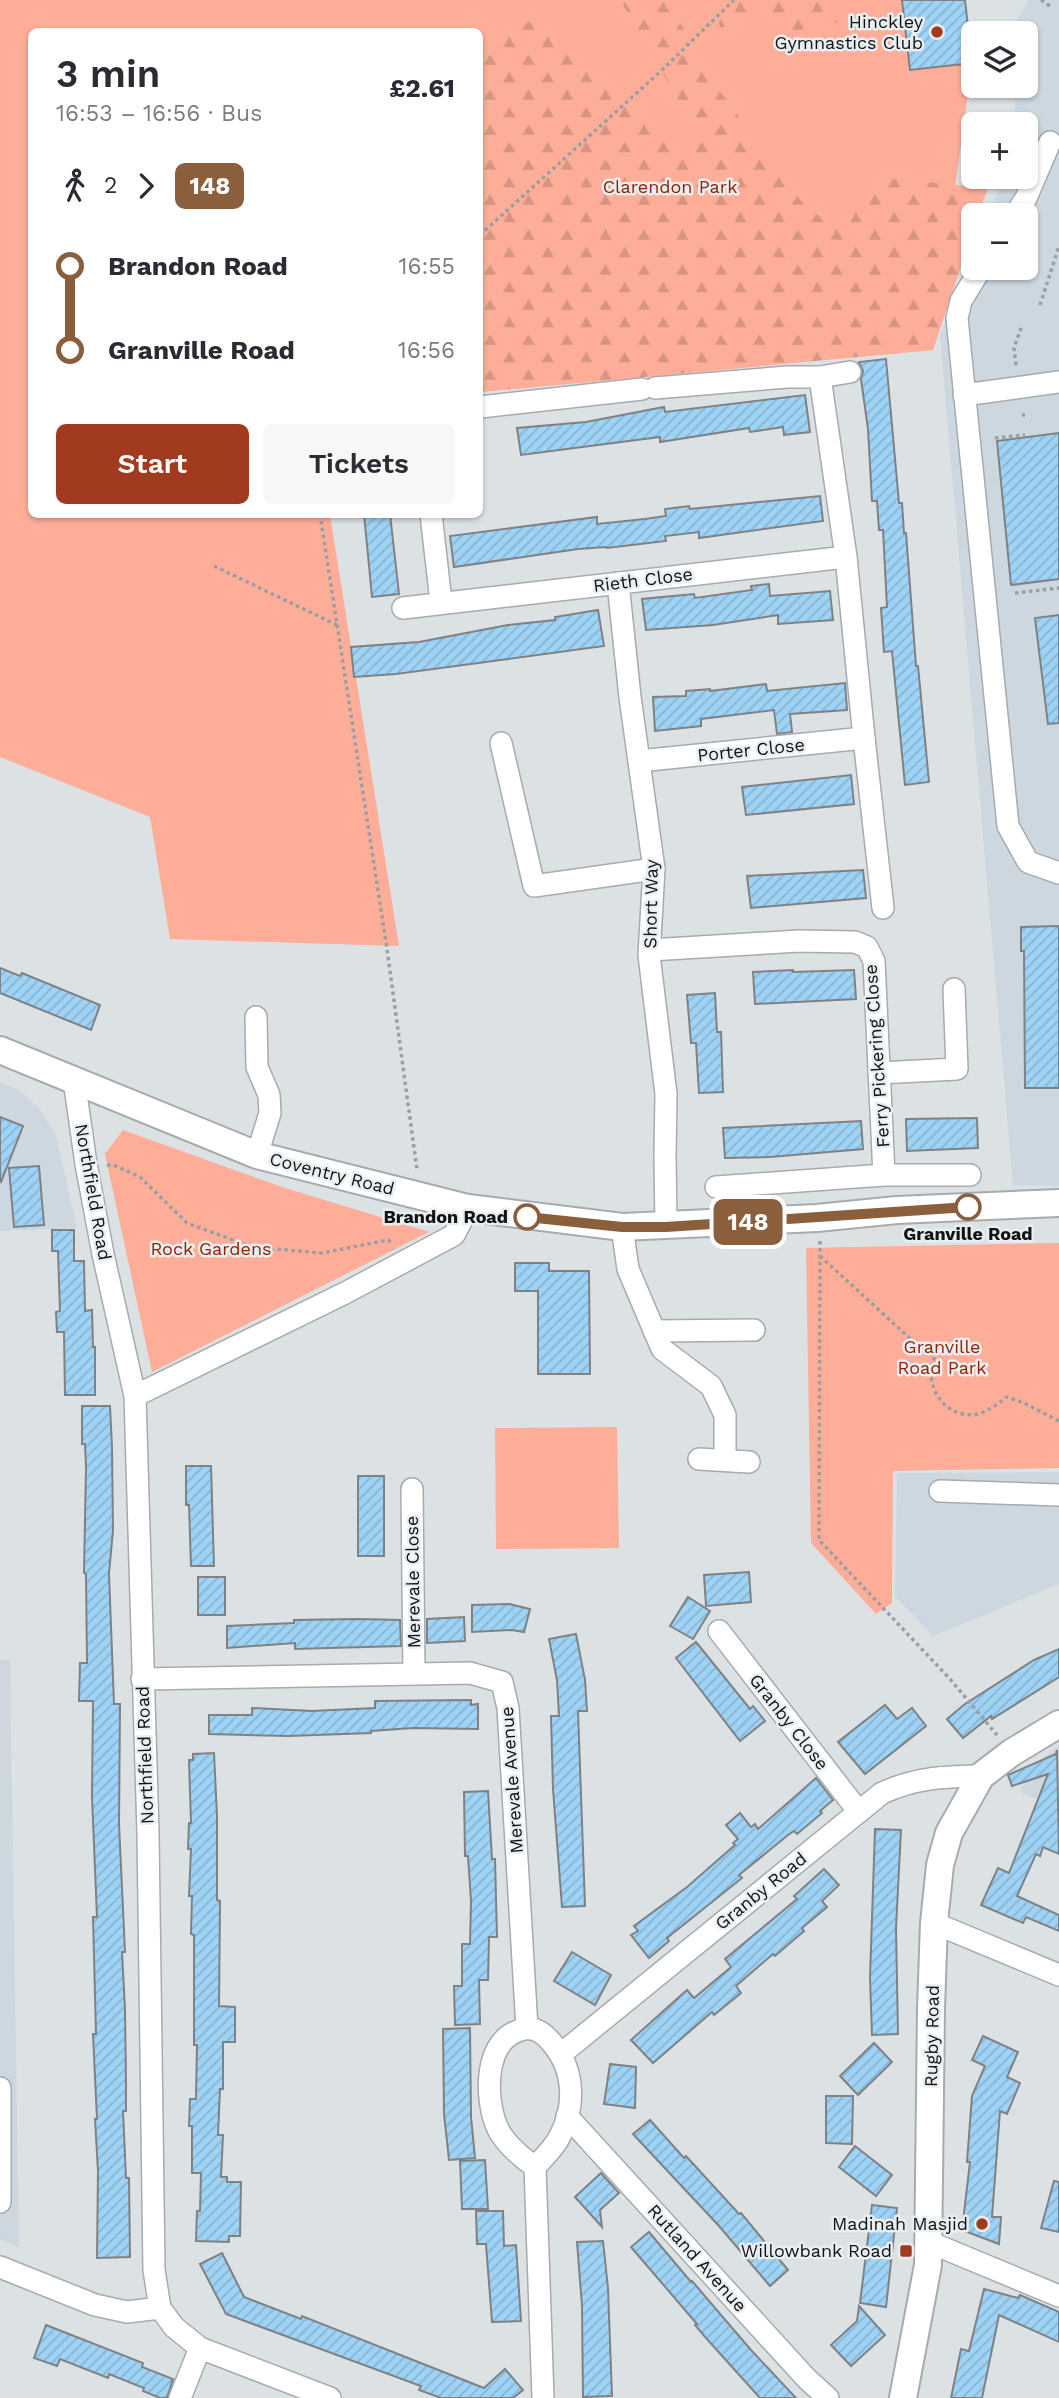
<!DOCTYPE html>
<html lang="en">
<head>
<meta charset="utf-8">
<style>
	:root { --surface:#fff; --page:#f7f7f7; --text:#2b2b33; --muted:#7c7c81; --accent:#a23a1f }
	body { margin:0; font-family:"Work Sans",sans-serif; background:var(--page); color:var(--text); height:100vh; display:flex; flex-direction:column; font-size:26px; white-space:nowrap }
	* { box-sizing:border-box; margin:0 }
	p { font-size:23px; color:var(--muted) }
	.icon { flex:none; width:38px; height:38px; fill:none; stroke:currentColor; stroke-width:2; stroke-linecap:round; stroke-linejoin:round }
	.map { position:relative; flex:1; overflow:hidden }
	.drawer { position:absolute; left:28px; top:28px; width:455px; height:490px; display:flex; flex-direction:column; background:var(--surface); border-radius:10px; box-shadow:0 2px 5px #0004 }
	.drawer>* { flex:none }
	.badge { padding:0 14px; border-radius:10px; font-size:24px; line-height:46px }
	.buttons { position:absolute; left:961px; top:21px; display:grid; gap:14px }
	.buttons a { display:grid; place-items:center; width:77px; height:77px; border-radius:10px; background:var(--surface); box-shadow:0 2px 5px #0004; font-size:35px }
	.map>.badge { position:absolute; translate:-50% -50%; box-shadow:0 0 0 4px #fff }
	.legs { display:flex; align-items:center; gap:10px; height:77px; padding:0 28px; font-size:23px }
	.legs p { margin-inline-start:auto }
	.head { display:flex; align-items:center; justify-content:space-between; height:119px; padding:0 28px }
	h1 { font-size:38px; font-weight:600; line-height:52px }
	.primary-button { display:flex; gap:14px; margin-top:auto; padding:14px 28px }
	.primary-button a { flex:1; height:80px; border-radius:10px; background:var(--accent); color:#fff; font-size:28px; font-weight:600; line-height:80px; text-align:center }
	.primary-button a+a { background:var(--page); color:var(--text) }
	ul { padding:0 28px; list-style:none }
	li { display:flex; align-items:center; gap:24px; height:84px; font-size:26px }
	li i { display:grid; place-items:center; width:10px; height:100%; margin:0 9px; background:currentColor }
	li i::after { content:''; width:18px; height:18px; margin:-9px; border:5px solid; border-radius:50%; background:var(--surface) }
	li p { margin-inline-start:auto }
	li:first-child i { background:linear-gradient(#0000 50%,currentColor 0) }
	li:last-child i { background:linear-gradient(currentColor 50%,#0000 0) }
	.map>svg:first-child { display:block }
	.built { fill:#ccd7df }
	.green { fill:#fdad98 }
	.forest { fill:url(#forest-firs) }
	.building { fill:url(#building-hatch); stroke:#7e8285; stroke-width:2 }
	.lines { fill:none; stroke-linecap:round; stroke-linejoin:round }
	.minor-casing { stroke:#a7abae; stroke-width:24 }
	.major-casing { stroke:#a7abae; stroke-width:30 }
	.path { stroke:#9b9fa1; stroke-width:3.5; stroke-dasharray:3.5 3.5; stroke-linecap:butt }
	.minor { stroke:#fff; stroke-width:21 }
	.major { stroke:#fff; stroke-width:26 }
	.line-1-casing { stroke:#fff; stroke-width:16 }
	.line-1 { stroke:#8b5e3c; stroke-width:10 }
	.poi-dot { fill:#a23a1f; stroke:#e9eef1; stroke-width:2.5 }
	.stop-1-dot { fill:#fff; stroke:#8b5e3c; stroke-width:3.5 }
	.labels { text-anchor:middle; stroke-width:5; stroke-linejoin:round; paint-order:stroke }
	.poi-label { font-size:18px; fill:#111314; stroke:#e9eef1; text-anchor:end }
	.park-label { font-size:18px; fill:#912100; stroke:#e9eef1 }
	.street-label { font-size:18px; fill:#111314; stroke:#e9eef1 }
	.stop-label { font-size:18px; font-weight:bold; fill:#111314; stroke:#e9eef1; text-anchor:end }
</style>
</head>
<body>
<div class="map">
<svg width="1059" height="2398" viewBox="0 0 1059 2398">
	<defs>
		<pattern id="forest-firs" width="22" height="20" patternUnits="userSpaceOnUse" patternTransform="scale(1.75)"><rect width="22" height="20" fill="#fdad98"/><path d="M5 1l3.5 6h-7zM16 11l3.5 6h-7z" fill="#d89482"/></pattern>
		<pattern id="building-hatch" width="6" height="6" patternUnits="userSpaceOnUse" patternTransform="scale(1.75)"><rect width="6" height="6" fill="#9fd3f6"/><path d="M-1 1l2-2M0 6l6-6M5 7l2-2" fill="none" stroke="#88b4d2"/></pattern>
	</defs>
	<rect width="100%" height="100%" fill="#dce1e4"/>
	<g class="built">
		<polygon points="1029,0 1059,0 1059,1186 1013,1185 940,335 973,253 973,268 1026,268 1026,215 988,215 1004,177 1026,177 1026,124 1015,124 1014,86 1026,86 1026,33 1015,33 1016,22"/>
		<polygon points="0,1082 18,1089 40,1109 56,1136 77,1228 0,1231"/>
		<polygon points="1059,1472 1059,1584 933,1636 895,1596 897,1473"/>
		<polygon points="0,1660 10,1660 19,2247 0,2239"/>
		<polygon points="1059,1745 1059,1808 1020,1792 1032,1766"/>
	</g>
	<g class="green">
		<polygon points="0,0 965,0 972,63 933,350 480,392 480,32 32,32 32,514 330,515 399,946 170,939 150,817 0,757"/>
		<polygon points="123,1130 282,1187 429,1232 152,1372 105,1154"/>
		<polygon points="1059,1243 1059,1468 893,1471 892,1603 876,1614 811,1543 806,1248"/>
		<polygon points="617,1427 619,1548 496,1549 495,1428"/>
	</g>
	<g class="forest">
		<polygon points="620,0 667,0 719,90 805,206 845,234 873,177 988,188 978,215 973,215 973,231 933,350 480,392 480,39 544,17 600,74 692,149 695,128"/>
		<polygon points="707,0 846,0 839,21 792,49 759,14 721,28"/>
	</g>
	<g class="building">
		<polygon points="902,0 965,0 972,63 910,70"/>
		<polygon points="886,359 899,503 902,503 904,533 906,533 916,666 918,666 929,782 905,785 892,651 884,652 881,608 887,607 883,530 879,530 877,501 872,501 868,429 861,379 863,371 859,362"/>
		<polygon points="805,395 810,432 784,435 783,427 750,432 749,428 660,442 660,437 521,455 517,428 586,422 664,407 665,412"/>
		<polygon points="1059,433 1059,579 1011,585 997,441"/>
		<polygon points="820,496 823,521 699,538 699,532 665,536 666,541 607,548 606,547 578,549 454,567 450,536 597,517 597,524 645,519 666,516 665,509 689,506 690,509"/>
		<polygon points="364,514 390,514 399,594 372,597"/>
		<polygon points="769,584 770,596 830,591 833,620 778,624 778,615 713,625 646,630 642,599 694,594 695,598 752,590 751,586"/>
		<polygon points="598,610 604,646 396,674 354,677 351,647 419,642 508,625 555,620 555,617"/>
		<polygon points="1059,615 1059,723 1048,724 1035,618"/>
		<polygon points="845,683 847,710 790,714 792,732 777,734 774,710 701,719 701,726 655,731 653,697 686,696 686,691 710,689 710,691 766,684 767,691"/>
		<polygon points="851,775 854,804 746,815 742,787"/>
		<polygon points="863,870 866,898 751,908 747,876"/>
		<polygon points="1059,926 1059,1088 1025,1088 1024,951 1021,951 1021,927"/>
		<polygon points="0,968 20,976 22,973 100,1005 91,1030 0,993"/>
		<polygon points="793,970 793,972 854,970 856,999 755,1004 753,972"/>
		<polygon points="715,993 717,1032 721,1032 723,1092 699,1093 696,1043 691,1043 687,995"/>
		<polygon points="0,1117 23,1126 1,1182 0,1181"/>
		<polygon points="977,1118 978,1148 907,1151 906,1119"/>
		<polygon points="861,1121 863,1149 770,1157 725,1158 723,1128"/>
		<polygon points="39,1166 44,1225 14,1227 9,1168"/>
		<polygon points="52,1230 74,1230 74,1261 84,1261 85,1311 92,1310 93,1347 95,1347 95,1395 65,1395 64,1332 57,1332 56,1312 60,1311 58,1251 52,1251"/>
		<polygon points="515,1263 549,1263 549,1271 589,1271 590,1374 538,1374 538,1291 515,1291"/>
		<polygon points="82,1406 110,1406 112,1447 113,1530 109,1574 114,1704 120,1704 119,1824 125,1952 122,1952 125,2009 126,2083 126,2111 123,2111 126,2178 129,2178 130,2257 97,2258 98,2171 95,2119 97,2119 93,2034 96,2034 93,1917 97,1917 92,1797 93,1701 79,1701 80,1663 87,1663 86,1574 84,1573 86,1467 85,1444 82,1444"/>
		<polygon points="186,1466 211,1466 214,1566 191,1566 189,1505 186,1505"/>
		<rect x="358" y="1476" width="26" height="80"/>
		<polygon points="749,1572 751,1602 706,1606 704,1575"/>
		<rect x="198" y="1577" width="27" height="38"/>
		<polygon points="688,1597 710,1611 693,1639 670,1626"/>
		<polygon points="509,1604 530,1609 524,1632 512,1630 472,1632 472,1605"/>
		<polygon points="464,1617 465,1641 427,1643 427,1619"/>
		<polygon points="358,1619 400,1620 401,1646 295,1649 295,1643 227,1648 227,1626 294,1623 294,1620"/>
		<polygon points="576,1634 585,1680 587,1711 578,1711 585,1906 562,1907 553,1789 551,1716 559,1716 557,1680 549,1639"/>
		<polygon points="696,1642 750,1709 753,1706 765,1721 740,1741 676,1658"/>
		<polygon points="1059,1649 1059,1677 992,1719 991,1716 963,1738 947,1719 965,1704 1034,1660"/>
		<polygon points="471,1700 471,1705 478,1704 478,1729 413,1728 371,1731 371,1733 288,1736 209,1734 209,1715 252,1715 252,1708 312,1711 375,1708 375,1701"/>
		<polygon points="885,1705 897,1719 912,1708 926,1726 865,1774 838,1742"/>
		<polygon points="1057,1750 1059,1854 1043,1847 1040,1856 1036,1854 1017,1896 1059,1915 1059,1931 1026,1917 1023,1923 981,1905 998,1868 1009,1873 1048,1774 1012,1786 1008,1775 1056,1754"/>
		<polygon points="214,1753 217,1816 217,1900 220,1901 219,2006 235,2007 235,2042 223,2042 223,2089 220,2089 218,2135 223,2135 221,2177 227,2177 227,2182 241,2182 240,2236 229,2236 229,2242 196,2241 197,2211 200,2211 201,2173 192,2173 192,2126 189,2126 190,2099 196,2099 197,2045 194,2045 194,1935 191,1934 192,1896 189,1896 191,1849 188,1849 189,1823 191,1823 189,1760 193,1760 193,1754"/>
		<polygon points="816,1778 833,1800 820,1811 822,1813 797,1834 794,1831 788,1835 739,1875 742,1878 667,1938 669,1941 649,1958 631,1935 638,1931 634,1926 687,1887 735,1845 733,1843 738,1839 726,1825 740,1813 751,1827 755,1824 758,1829"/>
		<polygon points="488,1791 492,1859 495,1859 497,1937 489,1937 488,1980 479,1980 480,2024 455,2025 454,1986 462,1986 462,1944 470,1944 471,1901 468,1856 465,1856 464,1792"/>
		<polygon points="875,1829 901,1830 896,1928 898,2034 872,2035 870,1978"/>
		<polygon points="824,1869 839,1885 822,1901 827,1907 802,1928 804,1931 775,1956 773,1954 736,1986 741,1993 714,2015 712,2012 653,2063 631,2040 687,1990 694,1998 731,1967 725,1959 797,1899 794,1896"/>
		<polygon points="572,1952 611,1975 595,2005 554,1981"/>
		<polygon points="470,2028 471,2117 475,2158 449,2160 444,2114 443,2029"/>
		<polygon points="983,2036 1018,2052 1007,2077 1020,2083 1007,2114 1000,2111 992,2217 1001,2217 999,2244 962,2230 970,2162 967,2162 972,2096 985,2066 972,2060"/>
		<polygon points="874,2043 892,2062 858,2095 840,2076"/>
		<polygon points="610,2064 636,2067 635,2108 604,2104"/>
		<polygon points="826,2096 853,2096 852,2144 826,2143"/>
		<polygon points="650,2120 684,2158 686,2156 739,2214 741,2213 788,2270 770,2286 719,2226 633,2134"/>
		<polygon points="855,2146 892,2175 876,2196 839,2167"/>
		<polygon points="485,2160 488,2209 462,2209 460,2161"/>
		<polygon points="601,2173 619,2193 600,2210 602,2227 575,2197"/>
		<polygon points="1054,2181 1059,2182 1059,2232 1041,2228"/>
		<polygon points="872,2205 897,2208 886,2307 860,2303"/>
		<polygon points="476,2211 503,2211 504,2246 516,2245 521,2321 492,2322 486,2244 477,2244"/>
		<polygon points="649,2232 691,2282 692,2281 751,2350 796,2398 760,2398 706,2338 695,2325 697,2324 631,2247"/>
		<polygon points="603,2241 608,2288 612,2396 583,2397 582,2306 577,2242"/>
		<polygon points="222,2253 244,2297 301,2319 302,2316 484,2388 505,2369 523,2390 513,2398 441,2398 419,2390 421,2386 226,2314 200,2264"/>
		<polygon points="984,2289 1018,2298 1020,2295 1059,2312 1059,2342 999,2315 982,2398 951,2398 961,2349 969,2351"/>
		<polygon points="859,2306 885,2335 851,2366 831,2345 857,2321"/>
		<polygon points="46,2325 143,2363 142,2367 173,2379 167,2398 160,2398 143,2391 144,2388 109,2374 108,2378 60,2359 57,2366 34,2358"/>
	</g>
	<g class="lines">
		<g class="minor-casing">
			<g id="minor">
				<polyline points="1015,215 1026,198 1050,142"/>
				<polyline points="981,268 961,301 957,318 1008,826 1028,862 1059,873"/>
				<polyline points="820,377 846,557"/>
				<polyline points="655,388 787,377 820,377 850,372"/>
				<polyline points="964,395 1059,382"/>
				<polyline points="480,407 642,389"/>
				<polyline points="431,514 441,602"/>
				<polyline points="618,583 630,697 654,869 649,955 666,1094 665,1155 666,1227"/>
				<polyline points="403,608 846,557 864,738"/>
				<polyline points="501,743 534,886 654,869"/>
				<polyline points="639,761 864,738 883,908"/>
				<polyline points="650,950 799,941 855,942 867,947 874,961 884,1175"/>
				<polyline points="256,1017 257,1067 269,1095 270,1113 257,1155"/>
				<polyline points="879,1073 957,1069 954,989"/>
				<polyline points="74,1080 86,1164 103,1254 135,1396 148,1833 154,2270 160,2308 174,2327 200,2348 330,2398"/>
				<polyline points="716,1187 884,1175 970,1175"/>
				<polyline points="622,1227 628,1269 662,1349 711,1386 725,1415 725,1459"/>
				<polyline points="654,1331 754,1330"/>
				<polyline points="135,1396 345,1293 454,1235 468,1208"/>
				<polyline points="699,1459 749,1462"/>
				<polyline points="412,1489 414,1674"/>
				<polyline points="940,1491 1059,1495"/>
				<polyline points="719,1631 859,1812"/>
				<polyline points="142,1679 470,1673 502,1682 508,1708 527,2028"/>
				<polyline points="934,1923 1059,1975"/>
				<path d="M561,2054L882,1793C918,1777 943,1777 981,1776"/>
				<polyline points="0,2088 0,2202"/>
				<polyline points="567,2116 807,2379 828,2398"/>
				<path d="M535,2167C521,2157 506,2145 498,2129C484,2099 483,2036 525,2029C537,2027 545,2035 552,2043C575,2070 576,2107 559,2138C553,2149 543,2158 535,2167L543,2398"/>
				<polyline points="929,2242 1059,2296"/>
				<polyline points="0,2267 95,2305 127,2312 160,2308"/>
				<polyline points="180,2398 200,2348"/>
			</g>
		</g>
		<g class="major-casing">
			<g id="major">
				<polyline points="0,1050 257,1155 468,1208 622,1227 817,1218 897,1210 1059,1203"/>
				<polyline points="903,2398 928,2265 931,2008 934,1923 940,1865 949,1833 981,1776 1011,1753 1059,1724"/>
			</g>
		</g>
		<g class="path">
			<polyline points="1041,0 1050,6"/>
			<polyline points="480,235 662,70 734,0"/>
			<polyline points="1040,305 1059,246"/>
			<polyline points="1016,365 1014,348 1021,328"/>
			<polyline points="1022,415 1025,415"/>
			<polyline points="995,438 1025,435"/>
			<polyline points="320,514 387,949 417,1170"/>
			<polyline points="214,566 337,625"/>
			<polyline points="1015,593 1059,588"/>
			<polyline points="107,1165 116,1166 140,1177 187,1223 252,1247 322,1253 388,1240 393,1244"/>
			<polyline points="820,1241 819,1540 950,1679 997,1735"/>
			<path d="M820,1256L916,1344L935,1356C933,1361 931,1367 931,1372C931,1398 952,1419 978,1414C988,1411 998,1404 1007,1397L1024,1403L1059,1421"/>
		</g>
		<use href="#minor" class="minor"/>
		<use href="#major" class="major"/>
	</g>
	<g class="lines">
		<g class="line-1-casing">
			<polyline id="line-1" points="527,1217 622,1227 666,1227 968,1207"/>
		</g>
		<use href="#line-1" class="line-1"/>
	</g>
	<g class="poi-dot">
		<circle cx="937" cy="32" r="7"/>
		<circle cx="982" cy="2224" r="7"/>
		<rect x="899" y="2244" width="14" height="14" rx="3.5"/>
	</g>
	<g class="stop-1-dot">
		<circle cx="968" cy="1207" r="12"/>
		<circle cx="527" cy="1217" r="12"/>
	</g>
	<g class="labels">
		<g class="poi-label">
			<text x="923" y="28">Hinckley<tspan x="923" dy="21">Gymnastics Club</tspan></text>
			<text x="968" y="2230">Madinah Masjid</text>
			<text x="892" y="2257">Willowbank Road</text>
		</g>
		<g class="park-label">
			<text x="670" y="193">Clarendon Park</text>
			<text x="211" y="1255">Rock Gardens</text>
			<text x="942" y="1353">Granville<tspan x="942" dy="21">Road Park</tspan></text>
		</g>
		<g class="street-label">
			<text transform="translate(643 580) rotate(-7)" y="6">Rieth Close</text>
			<text transform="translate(751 750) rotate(-6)" y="6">Porter Close</text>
			<text transform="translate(651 904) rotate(-89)" y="6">Short Way</text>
			<text transform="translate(877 1056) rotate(-94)" y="6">Ferry Pickering Close</text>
			<text transform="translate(332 1174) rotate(14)" y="6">Coventry Road</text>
			<text transform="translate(93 1192) rotate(80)" y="6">Northfield Road</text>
			<text transform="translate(413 1582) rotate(-91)" y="6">Merevale Close</text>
			<text transform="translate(789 1722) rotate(52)" y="6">Granby Close</text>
			<text transform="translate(145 1755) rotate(-92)" y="6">Northfield Road</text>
			<text transform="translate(512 1780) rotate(-94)" y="6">Merevale Avenue</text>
			<text transform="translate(761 1891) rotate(-39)" y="6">Granby Road</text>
			<text transform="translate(932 2036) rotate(-89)" y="6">Rugby Road</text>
			<text transform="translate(697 2258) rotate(48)" y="6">Rutland Avenue</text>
		</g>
		<g class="stop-label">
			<text x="508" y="1223">Brandon Road</text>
			<text x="968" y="1240" text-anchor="middle">Granville Road</text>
		</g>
	</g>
</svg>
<div class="buttons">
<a><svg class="icon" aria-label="layers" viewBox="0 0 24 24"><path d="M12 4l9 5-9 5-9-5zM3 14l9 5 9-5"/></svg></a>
<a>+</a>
<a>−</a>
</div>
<b class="badge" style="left:748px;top:1222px;background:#8b5e3c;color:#fff">148</b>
<section class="drawer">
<div class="head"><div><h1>3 min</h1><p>16:53 – 16:56 · Bus</p></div><b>£2.61</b></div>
<div class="legs"><svg class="icon" aria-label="walk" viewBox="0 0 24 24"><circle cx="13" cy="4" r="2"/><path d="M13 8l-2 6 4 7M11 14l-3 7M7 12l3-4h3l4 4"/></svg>2<svg class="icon" aria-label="forward" viewBox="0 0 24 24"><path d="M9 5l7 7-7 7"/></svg><b class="badge" style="background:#8b5e3c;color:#fff">148</b></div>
<ul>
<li><i style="color:#8b5e3c"></i><b>Brandon Road</b><p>16:55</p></li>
<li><i style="color:#8b5e3c"></i><b>Granville Road</b><p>16:56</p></li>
</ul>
<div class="primary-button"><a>Start</a><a>Tickets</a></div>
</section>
</div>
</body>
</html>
